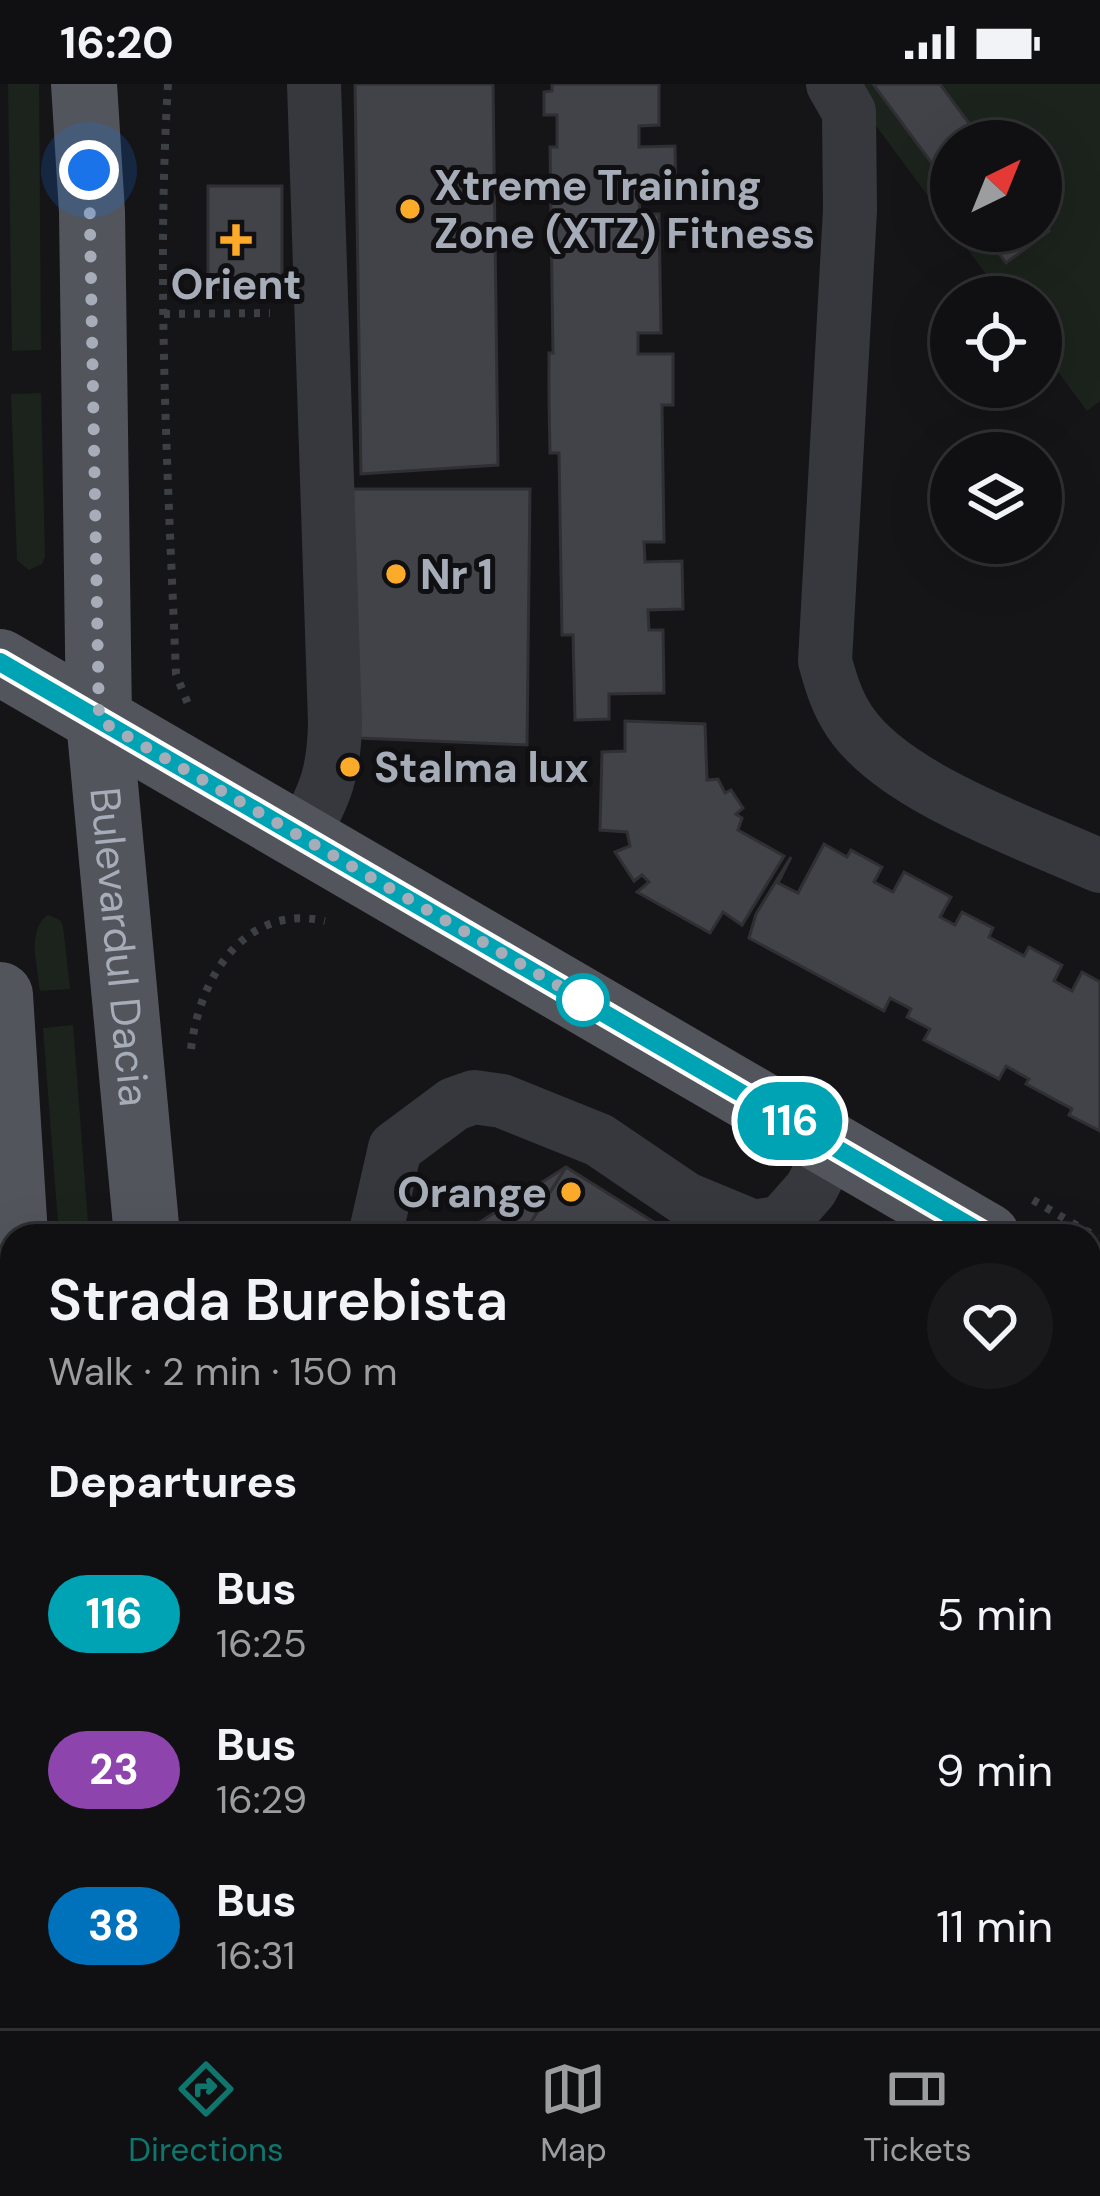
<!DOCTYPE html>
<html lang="en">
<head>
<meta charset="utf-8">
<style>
	:root { --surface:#101012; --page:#19191b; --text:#f1f3f6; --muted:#9c9d9f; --line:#303032; --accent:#0f766e }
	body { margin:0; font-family:"DM Sans",sans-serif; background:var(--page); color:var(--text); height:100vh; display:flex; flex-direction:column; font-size:45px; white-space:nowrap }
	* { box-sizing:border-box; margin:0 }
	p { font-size:39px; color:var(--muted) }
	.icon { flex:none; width:66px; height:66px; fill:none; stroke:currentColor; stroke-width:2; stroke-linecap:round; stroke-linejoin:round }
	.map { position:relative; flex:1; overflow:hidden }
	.panel { position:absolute; left:0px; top:1140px; width:1101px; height:804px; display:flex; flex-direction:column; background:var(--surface); border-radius:36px 36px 0 0; box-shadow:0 12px 48px #0002,0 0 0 3px var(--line) }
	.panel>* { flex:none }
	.badge { padding:0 24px; border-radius:39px; font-size:42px; line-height:78px }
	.needle { width:78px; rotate:43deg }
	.controls { position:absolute; left:930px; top:36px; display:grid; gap:24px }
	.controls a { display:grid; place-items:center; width:132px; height:132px; border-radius:50%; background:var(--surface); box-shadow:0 12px 48px #0002,0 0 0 3px var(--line); font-size:60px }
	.you { position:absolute; width:60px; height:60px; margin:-30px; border:9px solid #fff; border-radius:50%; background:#1a73e8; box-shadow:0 0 0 18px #1a73e833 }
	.map>.badge { position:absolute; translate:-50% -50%; box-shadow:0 0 0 6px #fff }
	h2 { padding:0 48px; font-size:45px; line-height:108px }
	.round { display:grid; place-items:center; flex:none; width:126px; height:126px; border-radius:63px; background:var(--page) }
	.summary { display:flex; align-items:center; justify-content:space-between; height:204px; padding:0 48px }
	h1 { font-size:57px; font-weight:600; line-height:90px }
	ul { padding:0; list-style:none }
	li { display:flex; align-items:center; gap:36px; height:156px; padding:0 48px }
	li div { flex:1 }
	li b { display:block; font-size:45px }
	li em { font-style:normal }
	li .badge { min-width:132px; font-weight:700; text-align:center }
	.status { display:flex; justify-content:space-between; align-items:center; height:84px; padding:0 60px; background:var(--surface); direction:ltr }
	.status svg { height:33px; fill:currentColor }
	.dock { display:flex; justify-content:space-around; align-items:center; height:168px; border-top:3px solid var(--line); background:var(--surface); font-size:33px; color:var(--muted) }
	.dock a { display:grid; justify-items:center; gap:6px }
	.dock .active { color:var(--accent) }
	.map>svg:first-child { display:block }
	.green { fill:#1b231c }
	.building { fill:#414348; stroke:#2f2f34; stroke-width:3 }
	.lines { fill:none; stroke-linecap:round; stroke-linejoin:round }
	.path { stroke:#3c3f44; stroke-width:8; stroke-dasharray:6 9; stroke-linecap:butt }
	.minor { stroke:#36383d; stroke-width:54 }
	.major { stroke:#52555c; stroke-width:66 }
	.line-casing { stroke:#fff; stroke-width:27 }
	.line { stroke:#00a3b4; stroke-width:18 }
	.walk { stroke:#a7adb8; stroke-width:12; stroke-dasharray:0 21.6 }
	.poi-dot { fill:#fcaa29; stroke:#101013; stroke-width:4.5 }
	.stop-dot { fill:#fff; stroke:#00a3b4; stroke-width:6 }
	.labels { text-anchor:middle; stroke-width:10; stroke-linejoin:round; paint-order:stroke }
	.poi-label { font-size:42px; font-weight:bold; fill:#a7adb8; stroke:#101013; text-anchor:start }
	.street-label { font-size:42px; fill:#a7adb8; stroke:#101013 }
</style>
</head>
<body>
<div class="status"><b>16:20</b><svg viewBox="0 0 49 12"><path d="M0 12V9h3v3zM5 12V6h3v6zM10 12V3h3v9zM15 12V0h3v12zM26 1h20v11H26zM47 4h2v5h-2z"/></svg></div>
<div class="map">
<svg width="1100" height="1944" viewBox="0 0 1100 1944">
	<rect width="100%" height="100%" fill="#151518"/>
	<g class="green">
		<polygon points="8,0 39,0 41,266 12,267"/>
		<polygon points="845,0 1100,0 1100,317 1087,327 1041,265 1041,213 1003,213 954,147 1041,147 1041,57 951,57 951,143"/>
		<polygon points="41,309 45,473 42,480 29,486 17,476 11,310"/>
		<path d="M48,831L60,836L63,842L70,905L40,907C38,883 26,845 48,831Z"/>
		<polygon points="73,941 89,1152 59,1152 43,944"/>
		<polygon points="12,1706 12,1932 40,1932 41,1944 6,1944 3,1860 6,1717"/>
	</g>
	<g class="building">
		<polygon points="355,0 493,0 498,381 361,390"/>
		<polygon points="552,0 659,0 659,41 639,42 639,63 675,62 676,113 639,114 640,130 659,130 661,249 638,249 638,270 673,270 673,321 662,321 664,458 644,458 645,478 682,477 683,525 648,526 649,546 663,546 664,609 609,610 609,635 575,636 573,551 562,551 559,369 550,369 549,317 549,269 553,269 550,63 557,63 557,31 544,31 544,8 552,7"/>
		<polygon points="873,0 940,0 982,57 951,57 951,105"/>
		<rect x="208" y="102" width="74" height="103"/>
		<polygon points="1041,136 1049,147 1006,179 982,147 1041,147"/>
		<polygon points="352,405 530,405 527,661 359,654"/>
		<polygon points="625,637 705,640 707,696 718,695 725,709 731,706 743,724 736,730 742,734 738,746 784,772 742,841 723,828 710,849 637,808 649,798 642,791 634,797 615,768 630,762 627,748 600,746 602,668 625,667"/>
		<polygon points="824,760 847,773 851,766 882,783 874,798 893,808 904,788 951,813 940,833 955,841 962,828 993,844 989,853 1024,872 1029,863 1062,881 1054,897 1072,907 1082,888 1100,898 1100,1047 1069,1031 1072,1025 1026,1000 1029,995 1006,982 999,995 924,956 930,945 907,933 911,925 890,914 884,927 749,854 756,830 791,773 778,799 798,809"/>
		<polygon points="566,1083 676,1152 522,1152"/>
		<polygon points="566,1083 522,1152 458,1152"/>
		<polygon points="1089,1436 1100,1443 1100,1518 1089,1534"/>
		<polygon points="477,1932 602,1932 603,1944 478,1944"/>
		<polygon points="611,1932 722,1932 723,1944 612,1944"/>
	</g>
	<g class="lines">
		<g class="path">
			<path d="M168,0C156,196 168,393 176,590L188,620"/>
			<polyline points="164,230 270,229"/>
			<path d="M191,965C199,895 244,819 325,837"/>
			<polyline points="1033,1116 1098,1154"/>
		</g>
		<g class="minor">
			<path d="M833,0L849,28L850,126L825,577C831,599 837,619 850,638C894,704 1027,749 1100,782"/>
			<path d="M302,752C326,709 334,688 335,639L314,0"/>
			<polyline points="375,1152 395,1064 454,1020 474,1013 502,1017 599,1056 686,1115 754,1143 782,1138 811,1105 833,1062"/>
			<polyline points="0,1546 12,1456"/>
			<polyline points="1089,1667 1100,1659"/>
			<polyline points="298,1932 299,1944"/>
			<polyline points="846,1932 847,1944"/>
			<polyline points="1055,1932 1056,1944"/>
		</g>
		<g class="major">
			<path id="s1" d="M84,0L92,128L99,636L147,1152"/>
			<polyline points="0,578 987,1152"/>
			<polyline points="0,911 15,1152"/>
			<polyline points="1089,1212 1100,1218"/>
			<polyline points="80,1932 81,1944"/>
			<polyline points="194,1932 195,1944"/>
		</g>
	</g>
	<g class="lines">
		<g class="line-casing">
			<polyline id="line" points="0,578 987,1152"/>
		</g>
		<use href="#line" class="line"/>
		<polyline class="walk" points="89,86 99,636 583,916"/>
	</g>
	<g class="poi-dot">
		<circle cx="410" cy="125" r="12"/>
		<path d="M230 138h12v12h12v12h-12v12h-12v-12h-12v-12h12z"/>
		<circle cx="396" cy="490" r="12"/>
		<circle cx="350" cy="683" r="12"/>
		<circle cx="571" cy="1108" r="12"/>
	</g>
	<circle class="stop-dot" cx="583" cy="916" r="24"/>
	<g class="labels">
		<g class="poi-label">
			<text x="434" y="116">Xtreme Training<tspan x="434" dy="48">Zone (XTZ) Fitness</tspan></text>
			<text x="236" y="215" text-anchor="middle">Orient</text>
			<text x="420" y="505">Nr 1</text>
			<text x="374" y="698">Stalma lux</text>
			<text x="547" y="1123" text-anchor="end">Orange</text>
		</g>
		<g class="street-label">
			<text dy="15" stroke="none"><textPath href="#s1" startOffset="864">Bulevardul Dacia</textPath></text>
		</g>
	</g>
</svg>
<div class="controls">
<a><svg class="needle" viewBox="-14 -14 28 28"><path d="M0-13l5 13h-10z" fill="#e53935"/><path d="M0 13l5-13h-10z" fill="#9c9d9f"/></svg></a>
<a><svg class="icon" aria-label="locate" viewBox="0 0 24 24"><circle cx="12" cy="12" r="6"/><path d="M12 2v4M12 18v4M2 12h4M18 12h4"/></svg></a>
<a><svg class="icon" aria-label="layers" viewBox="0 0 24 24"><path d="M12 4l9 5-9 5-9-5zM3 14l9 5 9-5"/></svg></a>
</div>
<div class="you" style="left:89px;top:86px"></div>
<b class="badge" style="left:790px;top:1037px;background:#00a3b4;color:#fff">116</b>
<section class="panel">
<div class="summary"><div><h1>Strada Burebista</h1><p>Walk · 2 min · 150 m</p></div><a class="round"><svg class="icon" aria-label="heart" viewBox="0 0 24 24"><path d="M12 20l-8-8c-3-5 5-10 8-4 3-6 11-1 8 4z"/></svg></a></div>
<h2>Departures</h2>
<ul>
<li><span class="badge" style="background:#00a3b4;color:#fff">116</span><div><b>Bus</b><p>16:25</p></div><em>5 min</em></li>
<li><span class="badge" style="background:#8e44ad;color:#fff">23</span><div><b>Bus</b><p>16:29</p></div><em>9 min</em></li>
<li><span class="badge" style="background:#0072bc;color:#fff">38</span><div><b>Bus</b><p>16:31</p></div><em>11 min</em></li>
</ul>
</section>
</div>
<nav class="dock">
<a class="active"><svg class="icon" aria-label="directions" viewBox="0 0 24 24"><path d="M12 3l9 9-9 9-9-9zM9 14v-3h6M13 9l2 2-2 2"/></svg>Directions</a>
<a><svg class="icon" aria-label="map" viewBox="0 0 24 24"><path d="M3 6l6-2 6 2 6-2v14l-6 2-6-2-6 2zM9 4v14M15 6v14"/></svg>Map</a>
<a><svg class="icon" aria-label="tickets" viewBox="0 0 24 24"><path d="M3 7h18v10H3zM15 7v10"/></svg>Tickets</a>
</nav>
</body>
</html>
